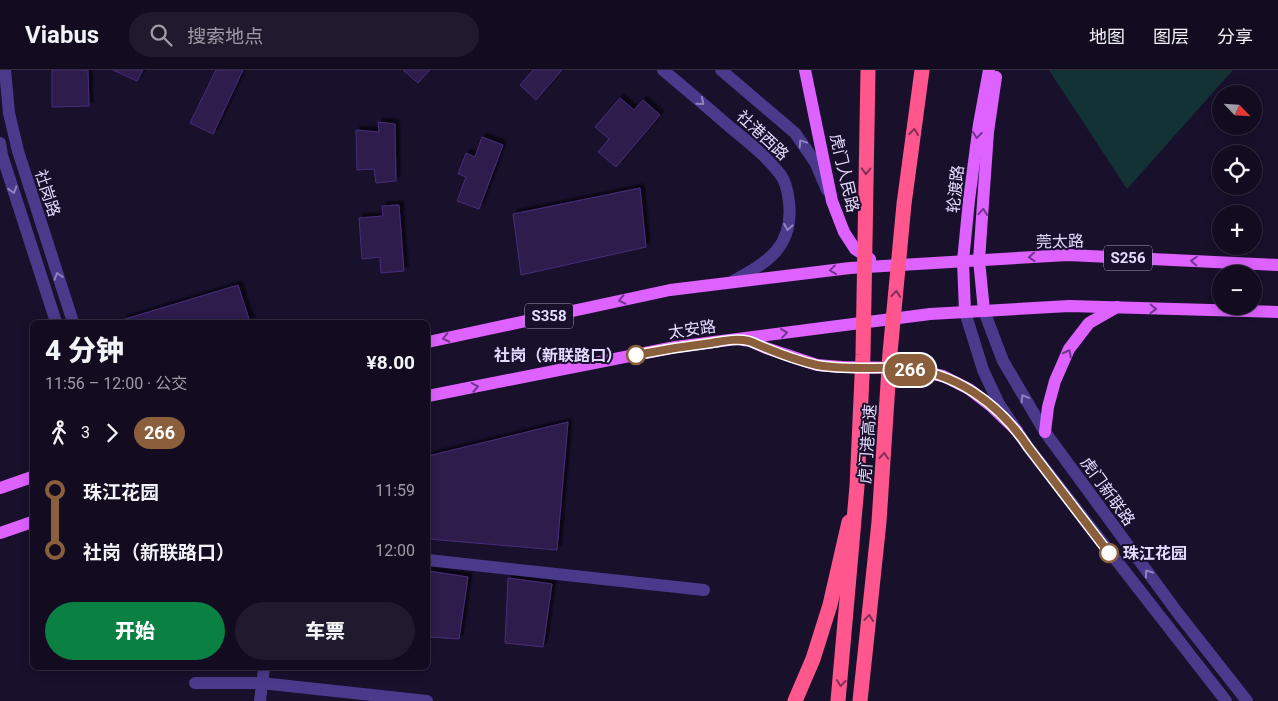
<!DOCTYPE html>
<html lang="zh">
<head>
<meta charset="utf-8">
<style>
	:root { --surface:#130c21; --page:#201a2e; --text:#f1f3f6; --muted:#9d9ba5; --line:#322c3f; --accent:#0b8043 }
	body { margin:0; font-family:Roboto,"Noto Sans SC",sans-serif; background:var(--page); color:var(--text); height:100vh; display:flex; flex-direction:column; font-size:19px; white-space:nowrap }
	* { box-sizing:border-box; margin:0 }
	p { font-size:16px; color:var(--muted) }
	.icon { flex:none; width:28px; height:28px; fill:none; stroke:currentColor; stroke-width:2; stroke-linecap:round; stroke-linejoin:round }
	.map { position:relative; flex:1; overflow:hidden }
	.drawer { position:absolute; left:30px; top:250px; width:400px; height:350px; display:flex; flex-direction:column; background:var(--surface); border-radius:8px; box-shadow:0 2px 12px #0003,0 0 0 1px var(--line) }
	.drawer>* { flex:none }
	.badge { padding:0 10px; border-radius:16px; font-size:18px; line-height:32px }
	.needle { width:32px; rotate:115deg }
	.controls { position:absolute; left:1212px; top:15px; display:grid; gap:10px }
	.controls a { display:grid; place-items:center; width:50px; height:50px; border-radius:50%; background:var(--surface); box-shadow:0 2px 12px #0003,0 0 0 1px var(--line); font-size:25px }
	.map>.badge { position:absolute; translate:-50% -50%; box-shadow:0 0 0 2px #fff }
	.legs { display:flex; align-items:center; gap:8px; height:55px; padding:0 15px; font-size:16px }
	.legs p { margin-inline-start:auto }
	.overview { display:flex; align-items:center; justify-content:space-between; height:85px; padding:0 15px }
	h1 { font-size:28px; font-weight:800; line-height:38px }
	.primary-button { display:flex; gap:10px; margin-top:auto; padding:10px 15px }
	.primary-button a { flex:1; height:58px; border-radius:30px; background:var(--accent); color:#fff; font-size:20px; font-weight:800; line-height:58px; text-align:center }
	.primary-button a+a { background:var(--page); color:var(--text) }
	ul { padding:0 15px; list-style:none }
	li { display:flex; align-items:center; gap:18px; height:60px; font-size:19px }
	li i { display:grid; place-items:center; width:8px; height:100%; margin:0 6px; background:currentColor }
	li i::after { content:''; width:12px; height:12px; margin:-6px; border:4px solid; border-radius:50%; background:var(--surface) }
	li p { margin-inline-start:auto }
	li:first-child i { background:linear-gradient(#0000 50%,currentColor 0) }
	li:last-child i { background:linear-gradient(currentColor 50%,#0000 0) }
	header { display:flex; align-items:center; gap:30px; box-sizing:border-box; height:70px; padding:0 25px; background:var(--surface); border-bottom:1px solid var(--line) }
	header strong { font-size:24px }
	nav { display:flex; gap:28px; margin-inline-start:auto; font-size:18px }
	.search { width:350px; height:45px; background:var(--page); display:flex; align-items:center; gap:12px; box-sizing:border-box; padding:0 18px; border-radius:28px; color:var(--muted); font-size:19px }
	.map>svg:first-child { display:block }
	.green { fill:#133236 }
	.building { fill:#2e1c4e; stroke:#482d7b; filter:url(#shadow) }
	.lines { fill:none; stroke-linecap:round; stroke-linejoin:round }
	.minor { stroke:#4a3a8c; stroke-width:12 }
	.major { stroke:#dd62ff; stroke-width:12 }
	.highway { stroke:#ff568d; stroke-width:15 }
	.highway-bridge { stroke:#ff568d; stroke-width:15 }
	.oneway { stroke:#9082c0 }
	.oneway2 { stroke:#803058 }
	.oneway3 { stroke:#71358b }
	.line-1-casing { stroke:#fff; stroke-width:11 }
	.line-1 { stroke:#8b5e3c; stroke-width:8 }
	.stop-1-dot { fill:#fff; stroke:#8b5e3c; stroke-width:2.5 }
	.labels { text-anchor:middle; stroke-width:4; stroke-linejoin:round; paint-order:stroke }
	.shield { fill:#19102c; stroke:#a89ec0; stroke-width:1 }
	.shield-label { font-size:15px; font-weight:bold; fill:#e5dbff }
	.street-label { font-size:16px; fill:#e5dbff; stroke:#19102c }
	.stop-label { font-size:16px; font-weight:bold; fill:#e5dbff; stroke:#19102c; text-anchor:end }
</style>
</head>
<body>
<header>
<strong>Viabus</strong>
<div class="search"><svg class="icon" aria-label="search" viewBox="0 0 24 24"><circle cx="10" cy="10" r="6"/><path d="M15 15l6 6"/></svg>搜索地点</div>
<nav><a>地图</a><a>图层</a><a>分享</a></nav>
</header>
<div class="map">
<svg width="1278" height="631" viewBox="0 0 1278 631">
	<defs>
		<filter id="shadow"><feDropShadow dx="4" dy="-4" stdDeviation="1" flood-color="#0009"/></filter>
	</defs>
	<rect width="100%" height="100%" fill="#19102c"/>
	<polygon class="green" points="1049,0 1233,0 1127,119"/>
	<g class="building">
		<polygon points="52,0 88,0 89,36 52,37"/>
		<polygon points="113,0 143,0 137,11"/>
		<polygon points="216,0 243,0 213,64 190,53"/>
		<polygon points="403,0 430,0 418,13"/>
		<polygon points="533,0 562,0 536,30 520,15"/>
		<polygon points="620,28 634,40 643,30 660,45 616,97 598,82 609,69 595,57"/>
		<polygon points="378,52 395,54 396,111 376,113 374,99 357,100 356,60 379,62"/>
		<polygon points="482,67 503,75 479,139 457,131 466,107 458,104 466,83 475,87"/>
		<polygon points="640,118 646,177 521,205 513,144"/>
		<polygon points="399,135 404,201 381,203 380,187 362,189 359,148 383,146 382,136"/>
		<polygon points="238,215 250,252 123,252 122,250"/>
		<polygon points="568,352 557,480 428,469 428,386"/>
		<polygon points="428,501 468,507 459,569 428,567"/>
		<polygon points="508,508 552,514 543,577 505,573"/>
	</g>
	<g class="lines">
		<g class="minor">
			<polyline points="5,0 9,43 18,81 73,252"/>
			<path d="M663,0C686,19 708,38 730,57C747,71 766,86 780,104C786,111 788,123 789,132C794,176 768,193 733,211"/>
			<polyline points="721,0 795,63 815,92 827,120"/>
			<polyline points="0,73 2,85 56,252"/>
			<polyline points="984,241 1003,291 1045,362 1177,542 1247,631"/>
			<polyline points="965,242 983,300 999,334 1028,377 1226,631"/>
			<polyline points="428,490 704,520"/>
			<polyline points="195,613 261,613 427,631"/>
			<polyline points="260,631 264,598"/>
		</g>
		<g class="major">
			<polyline points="805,0 832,131 844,162 855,179 870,189"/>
			<polyline points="984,241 979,190 988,62 996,7"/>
			<polyline points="965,242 963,191 969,130 979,54 989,0"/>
			<polyline points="743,270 750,271 766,278 817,295 842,297 903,298 943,306 969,319 991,336 1017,361"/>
			<polyline points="428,272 670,220 850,198 1068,185 1278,195"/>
			<polyline points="428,326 675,277 930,244 1069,236 1278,242"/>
			<polyline points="1045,362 1048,337 1055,311 1069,279 1089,253 1117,237"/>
			<polyline points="0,418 32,407"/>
			<polyline points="0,463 32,452"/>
		</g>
		<polyline class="highway" points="795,631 813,589 830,535 849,452"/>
		<g class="highway-bridge">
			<polyline points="838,631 857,416 863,285 868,0"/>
			<polyline points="860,631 879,452 890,283 904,134 922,0"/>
		</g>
	</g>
	<defs><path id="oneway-chevron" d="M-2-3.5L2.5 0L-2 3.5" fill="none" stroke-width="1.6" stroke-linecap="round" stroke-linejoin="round" transform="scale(1.25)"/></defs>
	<g class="oneway">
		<use href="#oneway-chevron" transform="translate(701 32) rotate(40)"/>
		<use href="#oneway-chevron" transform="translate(802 73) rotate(-124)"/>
		<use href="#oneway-chevron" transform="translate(13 120) rotate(73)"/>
		<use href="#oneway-chevron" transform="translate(788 157) rotate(100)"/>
		<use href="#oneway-chevron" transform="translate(58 206) rotate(-108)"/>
		<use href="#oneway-chevron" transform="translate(1024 328) rotate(-121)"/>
		<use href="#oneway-chevron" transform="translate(1148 503) rotate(-126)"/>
	</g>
	<g class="oneway2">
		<use href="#oneway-chevron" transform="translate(914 62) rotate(-83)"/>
		<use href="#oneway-chevron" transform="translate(866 101) rotate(91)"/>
		<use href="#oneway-chevron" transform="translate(896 224) rotate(-85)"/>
		<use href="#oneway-chevron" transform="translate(884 386) rotate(-86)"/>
		<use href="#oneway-chevron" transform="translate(869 548) rotate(-84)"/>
		<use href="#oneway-chevron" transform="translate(841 613) rotate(96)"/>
	</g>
	<g class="oneway3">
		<use href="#oneway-chevron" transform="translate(977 65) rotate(97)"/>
		<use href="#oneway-chevron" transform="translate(983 142) rotate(-85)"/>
		<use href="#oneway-chevron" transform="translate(1032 187) rotate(177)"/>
		<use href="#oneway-chevron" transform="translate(1194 191) rotate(-177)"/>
		<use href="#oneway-chevron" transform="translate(833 200) rotate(173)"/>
		<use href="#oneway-chevron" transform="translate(622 230) rotate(168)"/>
		<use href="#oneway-chevron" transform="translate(1153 239) rotate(2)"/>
		<use href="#oneway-chevron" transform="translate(784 263) rotate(-7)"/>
		<use href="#oneway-chevron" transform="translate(446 268) rotate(168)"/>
		<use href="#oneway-chevron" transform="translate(1068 283) rotate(-63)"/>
		<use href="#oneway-chevron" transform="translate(475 317) rotate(-11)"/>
	</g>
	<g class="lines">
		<g class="line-1-casing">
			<path id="line-1" d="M636,285C661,280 686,276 711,273C724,271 736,268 749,271C755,273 761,276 766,278C783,285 800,291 817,295C844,300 873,297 901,298C954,301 999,333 1028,377L1109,483"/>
		</g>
		<use href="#line-1" class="line-1"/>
	</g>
	<g class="stop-1-dot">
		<circle cx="636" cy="285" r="9"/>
		<circle cx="1109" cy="483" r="9"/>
	</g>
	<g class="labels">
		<g class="shield">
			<rect x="1104" y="175.5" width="48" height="25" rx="4"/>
			<rect x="525" y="233.5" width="48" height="25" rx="4"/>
		</g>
		<g class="shield-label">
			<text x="1128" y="193">S256</text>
			<text x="549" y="251">S358</text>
		</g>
		<g class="street-label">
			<text transform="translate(763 65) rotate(43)" y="6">社港西路</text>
			<text transform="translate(845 103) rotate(77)" y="6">虎门人民路</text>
			<text transform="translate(955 119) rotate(-84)" y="6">轮渡路</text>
			<text transform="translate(48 123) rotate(72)" y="6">社岗路</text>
			<text transform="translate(1060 171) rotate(-1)" y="6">莞太路</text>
			<text transform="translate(692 259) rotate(-8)" y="6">太安路</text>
			<text transform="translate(867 374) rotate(-86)" y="6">虎门港高速</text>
			<text transform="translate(1108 421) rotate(54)" y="6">虎门新联路</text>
		</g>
		<g class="stop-label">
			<text x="622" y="291">社岗（新联路口）</text>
			<text x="1123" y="489" text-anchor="start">珠江花园</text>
		</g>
	</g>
</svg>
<div class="controls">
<a><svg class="needle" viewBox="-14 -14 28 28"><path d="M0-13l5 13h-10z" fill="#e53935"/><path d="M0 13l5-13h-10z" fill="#9d9ba5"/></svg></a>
<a><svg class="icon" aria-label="locate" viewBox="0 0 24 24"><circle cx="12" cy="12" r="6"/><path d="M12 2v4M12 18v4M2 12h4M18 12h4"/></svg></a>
<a>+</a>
<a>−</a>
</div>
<b class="badge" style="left:910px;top:300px;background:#8b5e3c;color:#fff">266</b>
<section class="drawer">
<div class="overview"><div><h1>4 分钟</h1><p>11:56 – 12:00 · 公交</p></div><b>¥8.00</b></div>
<div class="legs"><svg class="icon" aria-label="walk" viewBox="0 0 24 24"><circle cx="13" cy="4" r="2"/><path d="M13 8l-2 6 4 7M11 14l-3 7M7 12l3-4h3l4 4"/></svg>3<svg class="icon" aria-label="forward" viewBox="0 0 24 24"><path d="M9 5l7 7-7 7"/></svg><b class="badge" style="background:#8b5e3c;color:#fff">266</b></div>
<ul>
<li><i style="color:#8b5e3c"></i><b>珠江花园</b><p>11:59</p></li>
<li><i style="color:#8b5e3c"></i><b>社岗（新联路口）</b><p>12:00</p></li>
</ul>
<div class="primary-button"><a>开始</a><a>车票</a></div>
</section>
</div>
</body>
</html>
